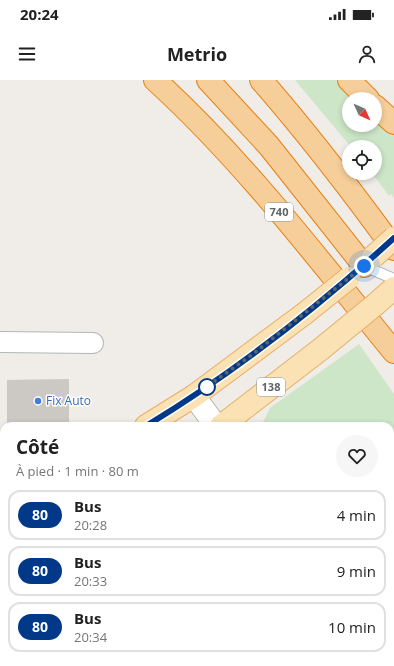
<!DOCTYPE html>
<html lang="fr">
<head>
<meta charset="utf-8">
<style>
	:root { --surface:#fff; --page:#f6f6f6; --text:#222; --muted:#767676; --line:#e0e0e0 }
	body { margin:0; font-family:"Open Sans",sans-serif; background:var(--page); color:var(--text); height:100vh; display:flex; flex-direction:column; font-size:15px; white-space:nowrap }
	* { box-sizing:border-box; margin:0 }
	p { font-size:13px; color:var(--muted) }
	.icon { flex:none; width:22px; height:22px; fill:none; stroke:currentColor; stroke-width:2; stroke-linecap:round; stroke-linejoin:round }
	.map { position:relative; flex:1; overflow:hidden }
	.drawer { position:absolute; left:0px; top:342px; width:394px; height:244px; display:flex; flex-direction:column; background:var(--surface); border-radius:12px 12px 0 0; box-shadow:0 2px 6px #0003 }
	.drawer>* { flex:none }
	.badge { padding:0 8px; border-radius:13px; font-size:14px; line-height:26px }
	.needle { width:26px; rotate:135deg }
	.tools { position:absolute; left:342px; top:12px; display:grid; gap:8px }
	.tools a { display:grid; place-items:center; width:40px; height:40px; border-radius:50%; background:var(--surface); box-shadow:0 2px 6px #0003; font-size:20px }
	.you { position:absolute; width:20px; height:20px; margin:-10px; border:3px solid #fff; border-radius:50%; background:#1a73e8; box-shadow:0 0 0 6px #1a73e833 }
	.map>.badge { position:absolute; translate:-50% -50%; box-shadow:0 0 0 2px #fff }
	.round { display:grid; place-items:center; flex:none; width:42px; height:42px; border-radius:21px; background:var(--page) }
	.head { display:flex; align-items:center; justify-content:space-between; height:68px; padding:0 16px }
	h1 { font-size:19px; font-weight:700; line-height:30px }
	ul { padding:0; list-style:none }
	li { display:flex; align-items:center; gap:12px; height:50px; margin:0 8px 6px; padding:0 8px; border:2px solid var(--line); border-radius:12px }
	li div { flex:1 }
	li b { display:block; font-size:15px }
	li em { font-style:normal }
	li .badge { min-width:44px; font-weight:700; text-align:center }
	.status { display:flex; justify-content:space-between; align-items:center; height:28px; padding:0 20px; background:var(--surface); direction:ltr }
	.status svg { height:11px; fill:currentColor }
	header { display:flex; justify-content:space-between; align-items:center; height:52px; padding:0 16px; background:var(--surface); font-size:18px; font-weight:700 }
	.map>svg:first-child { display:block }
	.green { fill:#cce6c7 }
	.building { fill:#ccc8c4 }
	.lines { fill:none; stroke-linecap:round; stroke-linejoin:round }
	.lane-casing { stroke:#b3b6b9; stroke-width:12 }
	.street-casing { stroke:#b3b6b9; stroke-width:22 }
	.secondary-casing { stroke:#b2b6b9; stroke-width:24 }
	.primary-casing { stroke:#e8ae69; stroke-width:24 }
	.highway-casing { stroke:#e87e10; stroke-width:24 }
	.lane { stroke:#fff; stroke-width:10 }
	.street { stroke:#fff; stroke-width:20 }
	.secondary { stroke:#fff; stroke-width:22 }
	.primary { stroke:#fae2b4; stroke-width:22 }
	.highway { stroke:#f6ce9a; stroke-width:22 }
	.primary-bridge-casing { stroke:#e8ae69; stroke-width:24; stroke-linecap:butt }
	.primary-bridge { stroke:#fae2b4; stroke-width:22 }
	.line-casing { stroke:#fff; stroke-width:9 }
	.line { stroke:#013888; stroke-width:6 }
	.walk { stroke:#5f6467; stroke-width:4; stroke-dasharray:0 7.2 }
	.stop-dot { fill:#fff; stroke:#013888; stroke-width:2 }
	.shop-dot { fill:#3f7fe0; stroke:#fff; stroke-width:1.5 }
	.labels { text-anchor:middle; stroke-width:3; stroke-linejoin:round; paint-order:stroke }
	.shield { fill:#fff; stroke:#8f9295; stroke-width:1 }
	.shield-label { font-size:11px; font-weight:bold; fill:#5f6467 }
	.shop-label { font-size:12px; fill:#366cbe; stroke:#fff; text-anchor:start }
</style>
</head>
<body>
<div class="status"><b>20:24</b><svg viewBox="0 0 49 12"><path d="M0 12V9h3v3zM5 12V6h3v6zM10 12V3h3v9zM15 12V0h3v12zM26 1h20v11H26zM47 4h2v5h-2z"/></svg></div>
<header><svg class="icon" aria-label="menu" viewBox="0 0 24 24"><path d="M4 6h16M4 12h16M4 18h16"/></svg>Metrio<svg class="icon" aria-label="person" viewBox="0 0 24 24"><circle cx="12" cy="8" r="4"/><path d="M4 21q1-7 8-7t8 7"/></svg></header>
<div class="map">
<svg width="394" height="586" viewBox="0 0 394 586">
	<rect width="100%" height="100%" fill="#f0ede8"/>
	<g class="green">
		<polygon points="295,0 336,0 355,19 349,19 349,45 375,45 375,39 387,51 394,54 394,118 391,114 389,116 372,93 375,93 375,67 351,67"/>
		<polygon points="359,264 394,314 394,558 390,552 390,346 261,346 270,328"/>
	</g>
	<polygon class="building" points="69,299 69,342 7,343 7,300"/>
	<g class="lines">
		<g class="lane-casing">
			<g id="lane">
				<polyline points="364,186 394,199"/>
				<polyline points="132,582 133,586"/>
				<polyline points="183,582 186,586"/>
				<polyline points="322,582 324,586"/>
				<polyline points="116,586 124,582"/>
				<polyline points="162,586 165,582"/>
			</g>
		</g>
		<g class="street-casing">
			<polyline id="street" points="0,262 93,263"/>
		</g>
		<g class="secondary-casing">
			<g id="secondary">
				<polyline points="194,316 216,346"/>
				<polyline points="383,582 385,586"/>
			</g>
		</g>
		<g class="primary-casing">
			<g id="primary">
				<polyline points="376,224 394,208"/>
				<polyline points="146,346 194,316 304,234"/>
				<polyline points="221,346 321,269"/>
				<polyline points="0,433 4,431"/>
				<polyline points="0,475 4,473"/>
			</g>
		</g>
		<g class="highway-casing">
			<g id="highway">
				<path d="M155,0C244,81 318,179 394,272"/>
				<polyline points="208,0 269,66 364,186"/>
				<path d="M261,0C308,54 352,111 394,169"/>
				<polyline points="349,0 368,19"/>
				<polyline points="375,26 394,43"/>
			</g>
		</g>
		<use href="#lane" class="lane"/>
		<use href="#street" class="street"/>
		<use href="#secondary" class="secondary"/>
		<use href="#primary" class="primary"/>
		<use href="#highway" class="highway"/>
		<g class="primary-bridge-casing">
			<g id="primary-bridge">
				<polyline points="373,177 394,158"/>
				<polyline points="304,234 349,198"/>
				<polyline points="321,269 376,224"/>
			</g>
		</g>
		<use href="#primary-bridge" class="primary-bridge"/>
	</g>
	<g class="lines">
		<g class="line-casing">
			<path id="line" d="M146,346C235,292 317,228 394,158"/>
		</g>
		<use href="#line" class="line"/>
		<polyline class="walk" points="207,307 205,308 253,274 364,186"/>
	</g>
	<circle class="stop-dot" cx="207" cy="307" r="8"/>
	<circle class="shop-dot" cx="38" cy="321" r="4"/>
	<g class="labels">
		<g class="shield">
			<rect x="265" y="123" width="28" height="18" rx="3"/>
			<rect x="257" y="298" width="28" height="18" rx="3"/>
		</g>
		<g class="shield-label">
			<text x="279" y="136">740</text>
			<text x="271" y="311">138</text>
		</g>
		<g class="shop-label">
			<text x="46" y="325">Fix Auto</text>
		</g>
	</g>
</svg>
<div class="tools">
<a><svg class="needle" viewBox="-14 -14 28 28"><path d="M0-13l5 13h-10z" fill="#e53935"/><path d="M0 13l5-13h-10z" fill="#767676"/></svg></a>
<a><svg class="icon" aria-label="locate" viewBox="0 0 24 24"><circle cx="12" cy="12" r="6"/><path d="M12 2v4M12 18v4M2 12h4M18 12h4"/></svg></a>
</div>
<div class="you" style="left:364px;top:186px"></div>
<section class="drawer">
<div class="head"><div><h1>Côté</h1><p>À pied · 1 min · 80 m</p></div><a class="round"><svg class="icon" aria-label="heart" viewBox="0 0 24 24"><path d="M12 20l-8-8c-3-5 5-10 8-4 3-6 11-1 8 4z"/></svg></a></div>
<ul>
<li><span class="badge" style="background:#013888;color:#fff">80</span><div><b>Bus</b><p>20:28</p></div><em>4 min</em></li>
<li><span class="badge" style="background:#013888;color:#fff">80</span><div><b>Bus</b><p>20:33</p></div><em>9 min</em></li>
<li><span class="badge" style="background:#013888;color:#fff">80</span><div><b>Bus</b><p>20:34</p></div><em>10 min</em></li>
</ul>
</section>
</div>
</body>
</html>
